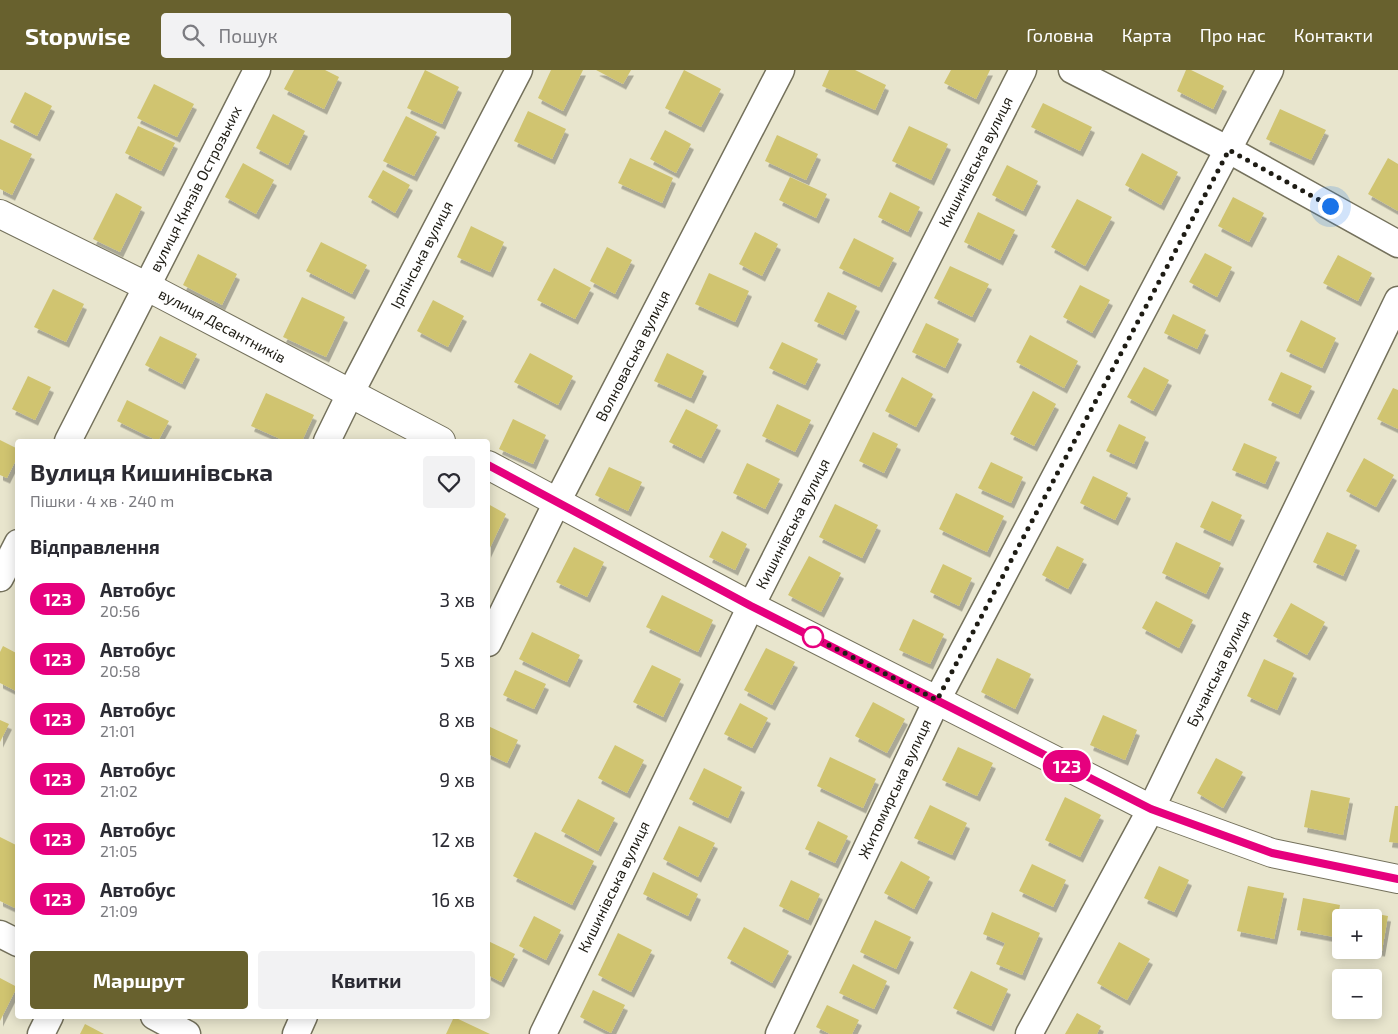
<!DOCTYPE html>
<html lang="uk">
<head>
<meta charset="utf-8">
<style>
	:root { --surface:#fff; --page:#f2f2f3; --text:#2b2b33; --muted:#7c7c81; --accent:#68612e }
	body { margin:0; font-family:"Exo 2",sans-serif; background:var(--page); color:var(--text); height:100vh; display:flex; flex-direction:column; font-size:19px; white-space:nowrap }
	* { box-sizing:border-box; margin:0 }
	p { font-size:16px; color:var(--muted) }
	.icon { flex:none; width:28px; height:28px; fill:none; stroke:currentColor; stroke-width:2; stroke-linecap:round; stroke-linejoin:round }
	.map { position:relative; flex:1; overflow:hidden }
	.side { position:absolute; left:15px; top:369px; width:475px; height:580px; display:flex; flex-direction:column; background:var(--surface); border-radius:5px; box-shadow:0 2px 12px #0003 }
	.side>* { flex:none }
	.badge { padding:0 10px; border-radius:16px; font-size:18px; line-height:32px }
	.fabs { position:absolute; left:1332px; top:839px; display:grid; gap:10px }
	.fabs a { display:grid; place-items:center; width:50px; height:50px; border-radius:5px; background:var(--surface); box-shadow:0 2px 12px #0003; font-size:25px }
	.you { position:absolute; width:25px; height:25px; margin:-12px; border:4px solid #fff; border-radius:50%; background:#1a73e8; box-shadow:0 0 0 8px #1a73e833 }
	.map>.badge { position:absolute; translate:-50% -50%; box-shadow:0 0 0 2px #fff }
	h2 { padding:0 15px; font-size:19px; line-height:45px }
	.round { display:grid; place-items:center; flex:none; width:52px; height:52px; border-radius:5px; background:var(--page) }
	.summary { display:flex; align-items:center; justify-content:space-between; height:85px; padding:0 15px }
	h1 { font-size:24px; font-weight:700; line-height:38px }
	.button { display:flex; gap:10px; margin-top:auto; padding:10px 15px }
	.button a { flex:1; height:58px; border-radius:5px; background:var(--accent); color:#fff; font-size:20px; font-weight:700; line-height:58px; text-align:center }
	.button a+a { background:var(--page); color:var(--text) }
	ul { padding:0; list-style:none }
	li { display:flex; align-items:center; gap:15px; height:60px; padding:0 15px }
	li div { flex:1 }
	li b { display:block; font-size:19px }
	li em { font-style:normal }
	li .badge { min-width:55px; font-weight:700; text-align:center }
	header { display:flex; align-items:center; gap:30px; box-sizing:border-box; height:70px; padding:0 25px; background:var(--accent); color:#fff }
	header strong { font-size:24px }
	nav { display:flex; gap:28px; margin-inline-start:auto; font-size:18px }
	.search { width:350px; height:45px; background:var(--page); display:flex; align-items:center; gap:12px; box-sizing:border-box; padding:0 18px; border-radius:5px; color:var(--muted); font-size:19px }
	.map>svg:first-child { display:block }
	.building { fill:#d0c46f; filter:url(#shadow) }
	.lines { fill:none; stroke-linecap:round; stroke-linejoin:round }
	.street-casing { stroke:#74715c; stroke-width:29 }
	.secondary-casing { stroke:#74715c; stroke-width:30 }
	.street { stroke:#fff; stroke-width:26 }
	.secondary { stroke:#fff; stroke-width:28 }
	.line-casing { stroke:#fff; stroke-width:11 }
	.line { stroke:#e6007e; stroke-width:8 }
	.walk { stroke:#1e1c14; stroke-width:5; stroke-dasharray:0 9 }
	.stop-dot { fill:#fff; stroke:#e6007e; stroke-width:2.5 }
	.labels { text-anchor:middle; stroke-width:4.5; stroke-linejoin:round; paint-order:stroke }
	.street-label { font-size:15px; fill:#1e1c14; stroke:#fff }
</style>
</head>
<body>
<header>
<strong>Stopwise</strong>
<div class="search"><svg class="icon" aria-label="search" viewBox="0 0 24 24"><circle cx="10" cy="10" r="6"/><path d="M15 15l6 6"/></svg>Пошук</div>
<nav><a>Головна</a><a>Карта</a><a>Про нас</a><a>Контакти</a></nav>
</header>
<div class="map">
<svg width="1398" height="964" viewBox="0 0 1398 964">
	<defs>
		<filter id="shadow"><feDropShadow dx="3" dy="5.5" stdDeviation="0" flood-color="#0004"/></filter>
	</defs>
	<rect width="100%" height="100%" fill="#e8e5cd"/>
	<g class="building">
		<polygon points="294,0 325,0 339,7 324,39 284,19"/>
		<polygon points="425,0 459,17 442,54 407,38"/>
		<polygon points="551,0 583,0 563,41 538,28"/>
		<polygon points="596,0 631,0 623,14"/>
		<polygon points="684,0 721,19 701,57 665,38"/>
		<polygon points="829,0 855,0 886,15 875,40 822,16"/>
		<polygon points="951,0 990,0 976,29 944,13"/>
		<polygon points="1186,0 1191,0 1224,16 1213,39 1177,21"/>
		<polygon points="154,14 194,34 177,67 137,48"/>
		<polygon points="25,22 52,36 37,66 10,52"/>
		<polygon points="1043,33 1092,57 1080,81 1031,57"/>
		<polygon points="1280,39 1326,60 1311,90 1266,69"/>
		<polygon points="528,41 566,59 552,89 514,71"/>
		<polygon points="273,44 305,61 288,95 256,78"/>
		<polygon points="406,46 437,62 414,106 383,91"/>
		<polygon points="138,56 175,73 161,101 125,83"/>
		<polygon points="909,56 948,74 931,110 892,91"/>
		<polygon points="665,60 691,74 676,103 650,89"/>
		<polygon points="777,65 818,84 806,110 765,91"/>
		<polygon points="0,69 32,84 12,125 0,119"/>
		<polygon points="1142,83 1178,102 1161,135 1125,115"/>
		<polygon points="630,88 673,108 662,133 618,113"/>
		<polygon points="1388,88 1398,94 1398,141 1368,124"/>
		<polygon points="243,93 274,110 256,144 225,127"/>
		<polygon points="1007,95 1038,111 1023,141 992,125"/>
		<polygon points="383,100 410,115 395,143 368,127"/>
		<polygon points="790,107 827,124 816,148 779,130"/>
		<polygon points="890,122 920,137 908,162 878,147"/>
		<polygon points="116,123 142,137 120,182 93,169"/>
		<polygon points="1233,127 1264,143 1249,172 1218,156"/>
		<polygon points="1077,129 1112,147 1085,196 1051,177"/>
		<polygon points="978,142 1015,160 1000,190 964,172"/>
		<polygon points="471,156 504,172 490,202 457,187"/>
		<polygon points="755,162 778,174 762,206 739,194"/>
		<polygon points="854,168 894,188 879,217 839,198"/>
		<polygon points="321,172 367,195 352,224 306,201"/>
		<polygon points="607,177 632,190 615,224 590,211"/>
		<polygon points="1205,183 1232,197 1217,227 1189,212"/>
		<polygon points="198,184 237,204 222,235 183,215"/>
		<polygon points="1338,185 1372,203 1358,231 1323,213"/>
		<polygon points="950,196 989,214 972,247 934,228"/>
		<polygon points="554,198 591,218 575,249 537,230"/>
		<polygon points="709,203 749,221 735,252 695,234"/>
		<polygon points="1080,215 1110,230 1092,263 1063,247"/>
		<polygon points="53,219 84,234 66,272 34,257"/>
		<polygon points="828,222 857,236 843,265 814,251"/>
		<polygon points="302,227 345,247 326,287 283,267"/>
		<polygon points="433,230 464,246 448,277 417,261"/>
		<polygon points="1173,244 1206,260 1197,279 1164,263"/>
		<polygon points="1301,250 1336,268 1322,298 1286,281"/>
		<polygon points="926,253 959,269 945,298 912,282"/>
		<polygon points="1030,265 1078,291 1064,318 1016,292"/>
		<polygon points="160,266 197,284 182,314 145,295"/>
		<polygon points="782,272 818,289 805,315 769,298"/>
		<polygon points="530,283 573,306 558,335 514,312"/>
		<polygon points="667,283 704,301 691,328 654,311"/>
		<polygon points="1144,297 1169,310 1153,341 1127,327"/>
		<polygon points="1281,302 1312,316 1298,344 1268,330"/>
		<polygon points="28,306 51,317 35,350 12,339"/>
		<polygon points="902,307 933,324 916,357 885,341"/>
		<polygon points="1393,318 1398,320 1398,359 1377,349"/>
		<polygon points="1033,321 1056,334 1034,376 1010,364"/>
		<polygon points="266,323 314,345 302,371 285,371 251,356"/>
		<polygon points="127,330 169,351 158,371 117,351"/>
		<polygon points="777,334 811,350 795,382 762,366"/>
		<polygon points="686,339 718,355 701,388 669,372"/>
		<polygon points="513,349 546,365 533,394 499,379"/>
		<polygon points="1119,354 1146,367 1134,394 1106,381"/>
		<polygon points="873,362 898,374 884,403 859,391"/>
		<polygon points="0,370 18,379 18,386 7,408 0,405"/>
		<polygon points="1244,373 1277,387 1265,414 1232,400"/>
		<polygon points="1364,388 1394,405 1376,437 1346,421"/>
		<polygon points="991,392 1023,407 1011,433 978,418"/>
		<polygon points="747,393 780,409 765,439 733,423"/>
		<polygon points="609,397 642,412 628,441 595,425"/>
		<polygon points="1093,406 1128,423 1115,450 1080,433"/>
		<polygon points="956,423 1004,446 987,482 939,459"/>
		<polygon points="1212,431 1242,445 1230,471 1200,457"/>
		<polygon points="488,434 506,444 488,482"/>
		<polygon points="835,434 878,455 862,488 819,467"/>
		<polygon points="722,461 747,474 735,500 709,487"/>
		<polygon points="1327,462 1357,475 1343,506 1313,492"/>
		<polygon points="1176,472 1221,493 1206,524 1162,503"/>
		<polygon points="1057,476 1084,489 1068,519 1042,505"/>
		<polygon points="574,477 604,492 587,527 556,512"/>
		<polygon points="809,486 841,503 821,542 788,525"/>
		<polygon points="943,494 972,508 959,536 930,522"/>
		<polygon points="662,525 713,550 698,582 646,557"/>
		<polygon points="1156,531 1193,550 1179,578 1142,558"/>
		<polygon points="1291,533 1325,552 1307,585 1273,566"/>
		<polygon points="913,549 944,564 930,594 899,580"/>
		<polygon points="532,562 580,585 567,612 519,589"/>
		<polygon points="3,576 18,584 18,622 0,613 0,582"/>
		<polygon points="766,578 795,592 772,635 744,620"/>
		<polygon points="997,588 1031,604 1015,639 981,622"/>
		<polygon points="1264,589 1294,603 1277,640 1247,626"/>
		<polygon points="652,595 681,609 663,647 633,632"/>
		<polygon points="515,600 546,614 534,639 503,625"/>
		<polygon points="873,632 905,649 887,683 855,666"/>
		<polygon points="740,633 768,648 752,678 724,664"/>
		<polygon points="1103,645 1137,660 1125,690 1090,675"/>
		<polygon points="0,650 9,654 0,672"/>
		<polygon points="488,656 518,670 507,693 488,684"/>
		<polygon points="615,675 644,690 627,723 598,708"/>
		<polygon points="958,677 993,693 977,726 942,710"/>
		<polygon points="830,687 876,709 863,738 817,716"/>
		<polygon points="1216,688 1243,702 1223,738 1197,723"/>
		<polygon points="704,698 742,717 728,748 689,729"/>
		<polygon points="1311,720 1350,728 1343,765 1304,757"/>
		<polygon points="1065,727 1101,745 1080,787 1045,770"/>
		<polygon points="578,729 615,748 598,781 561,761"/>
		<polygon points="930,735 967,753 952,785 914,768"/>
		<polygon points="1395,736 1398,736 1398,773 1389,772"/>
		<polygon points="818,751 848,766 835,793 805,779"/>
		<polygon points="679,756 715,773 698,807 663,789"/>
		<polygon points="535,762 594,791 572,835 513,806"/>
		<polygon points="0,767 18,776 17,839 0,831"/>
		<polygon points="901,791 930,807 914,839 884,823"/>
		<polygon points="1032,794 1066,810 1053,837 1019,821"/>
		<polygon points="1159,796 1189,810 1174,842 1144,828"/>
		<polygon points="653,802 698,824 688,846 643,824"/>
		<polygon points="791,810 820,824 808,850 779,836"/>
		<polygon points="1248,816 1284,823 1274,869 1237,861"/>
		<polygon points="1303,828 1340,835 1334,867 1297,860"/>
		<polygon points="1355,840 1388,846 1382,881 1374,880 1374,848 1354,848"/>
		<polygon points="992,842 1040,863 1022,905 996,894 1005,873 983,864"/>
		<polygon points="534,846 561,860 546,890 519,876"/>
		<polygon points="875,850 911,867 896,899 860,882"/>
		<polygon points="744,857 789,881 772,913 727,888"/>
		<polygon points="618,863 652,880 631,922 598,905"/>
		<polygon points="488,871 515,884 501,912 488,905"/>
		<polygon points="1119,872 1150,889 1127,930 1097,913"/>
		<polygon points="853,894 887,911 874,939 839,923"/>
		<polygon points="971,901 1008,919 991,956 953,938"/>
		<polygon points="0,908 17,917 0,951"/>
		<polygon points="593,920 625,935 611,963 580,947"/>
		<polygon points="827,935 859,950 852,964 830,964 816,957"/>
		<polygon points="1077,943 1101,956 1097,964 1065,964"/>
		<polygon points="454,947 490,964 446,964"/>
		<polygon points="85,954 104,964 80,964"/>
	</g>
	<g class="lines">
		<g class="street-casing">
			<g id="street">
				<polyline points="1072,0 1229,80 1398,174"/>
				<polyline points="68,371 257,0"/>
				<polyline points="327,371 350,324 519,0"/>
				<polyline points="0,508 18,473"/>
				<polyline points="488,573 557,432 781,0"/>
				<polyline points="0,864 18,873"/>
				<polyline points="154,946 187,964"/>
				<polyline points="41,964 50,946"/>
				<polyline points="296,964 304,946"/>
				<polyline points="543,964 751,536 1023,0"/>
				<polyline points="779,964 937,630 1270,0"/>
				<polyline points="1029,964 1151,739 1398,230"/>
			</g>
		</g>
		<g class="secondary-casing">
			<g id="secondary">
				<polyline points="0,144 146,216 441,371"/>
				<polyline points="488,395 751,536 1151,739 1272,783 1398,809"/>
			</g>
		</g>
		<use href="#street" class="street"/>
		<use href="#secondary" class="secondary"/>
	</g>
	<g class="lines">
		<g class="line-casing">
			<polyline id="line" points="488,395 751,536 1151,739 1272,783 1398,809"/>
		</g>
		<use href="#line" class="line"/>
		<polyline class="walk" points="813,567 937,630 1229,80 1330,136"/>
	</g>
	<circle class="stop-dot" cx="813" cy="567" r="10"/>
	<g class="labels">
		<g class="street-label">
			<text transform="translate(976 92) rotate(-63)" y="5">Кишинівська вулиця</text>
			<text transform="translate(196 119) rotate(-63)" y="5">вулиця Князів Острозьких</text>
			<text transform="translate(422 185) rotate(-63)" y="5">Ірпінська вулиця</text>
			<text transform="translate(222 256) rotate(28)" y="5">вулиця Десантників</text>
			<text transform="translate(633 286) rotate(-63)" y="5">Волноваська вулиця</text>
			<text transform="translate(793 454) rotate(-63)" y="5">Кишинівська вулиця</text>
			<text transform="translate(1219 599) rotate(-64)" y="5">Бучанська вулиця</text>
			<text transform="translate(895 719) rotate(-65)" y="5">Житомирська вулиця</text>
			<text transform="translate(614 817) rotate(-64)" y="5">Кишинівська вулиця</text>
		</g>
	</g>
</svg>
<div class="fabs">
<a>+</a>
<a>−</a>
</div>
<div class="you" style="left:1330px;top:136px"></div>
<b class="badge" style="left:1067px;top:696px;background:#e6007e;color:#fff">123</b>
<section class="side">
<div class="summary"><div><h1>Вулиця Кишинівська</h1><p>Пішки · 4 хв · 240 m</p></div><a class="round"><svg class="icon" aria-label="heart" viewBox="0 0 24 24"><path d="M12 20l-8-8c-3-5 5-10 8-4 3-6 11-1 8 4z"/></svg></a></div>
<h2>Відправлення</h2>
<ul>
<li><span class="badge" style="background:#e6007e;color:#fff">123</span><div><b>Автобус</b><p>20:56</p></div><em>3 хв</em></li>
<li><span class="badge" style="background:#e6007e;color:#fff">123</span><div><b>Автобус</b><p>20:58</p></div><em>5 хв</em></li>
<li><span class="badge" style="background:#e6007e;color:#fff">123</span><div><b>Автобус</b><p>21:01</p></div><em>8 хв</em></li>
<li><span class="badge" style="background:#e6007e;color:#fff">123</span><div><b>Автобус</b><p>21:02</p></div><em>9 хв</em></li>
<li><span class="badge" style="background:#e6007e;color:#fff">123</span><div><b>Автобус</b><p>21:05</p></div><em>12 хв</em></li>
<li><span class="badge" style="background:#e6007e;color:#fff">123</span><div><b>Автобус</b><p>21:09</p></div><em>16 хв</em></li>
</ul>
<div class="button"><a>Маршрут</a><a>Квитки</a></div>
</section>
</div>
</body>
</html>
